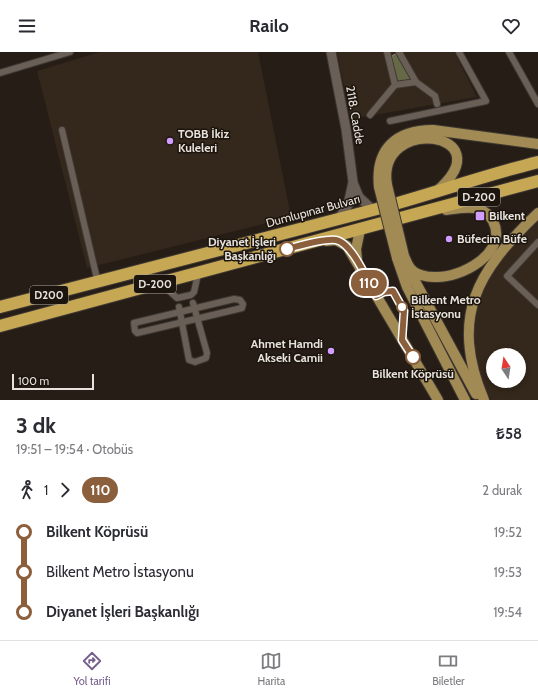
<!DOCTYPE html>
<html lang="tr">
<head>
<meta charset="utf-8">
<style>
	:root { --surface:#fff; --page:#f2f2f3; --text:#2b2b33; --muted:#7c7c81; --line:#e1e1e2; --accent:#765e8e }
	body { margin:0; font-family:Cabin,sans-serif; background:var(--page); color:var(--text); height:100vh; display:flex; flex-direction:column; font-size:15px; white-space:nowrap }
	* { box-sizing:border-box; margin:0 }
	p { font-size:13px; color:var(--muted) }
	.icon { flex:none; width:22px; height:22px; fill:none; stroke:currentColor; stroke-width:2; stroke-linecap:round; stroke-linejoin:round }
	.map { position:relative; height:348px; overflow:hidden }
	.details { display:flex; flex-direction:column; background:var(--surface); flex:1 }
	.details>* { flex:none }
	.badge { padding:0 8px; border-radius:13px; font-size:14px; line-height:26px }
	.needle { width:26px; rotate:348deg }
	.fabs { position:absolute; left:486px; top:296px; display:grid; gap:8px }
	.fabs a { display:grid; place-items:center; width:40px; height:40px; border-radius:50%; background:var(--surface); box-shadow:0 2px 6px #0003; font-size:20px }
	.scale { position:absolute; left:12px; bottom:10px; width:82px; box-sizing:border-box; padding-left:4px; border:2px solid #e8e2dd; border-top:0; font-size:11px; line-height:14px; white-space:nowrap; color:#e8e2dd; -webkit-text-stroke:3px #1c150d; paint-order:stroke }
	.map>.badge { position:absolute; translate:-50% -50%; box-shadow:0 0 0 2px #fff }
	.legs { display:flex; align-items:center; gap:6px; height:44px; padding:0 16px; font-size:13px }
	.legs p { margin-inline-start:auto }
	.overview { display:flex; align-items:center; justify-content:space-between; height:68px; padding:0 16px }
	h1 { font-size:22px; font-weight:700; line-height:30px }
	ul { padding:0 16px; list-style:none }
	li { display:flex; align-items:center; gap:14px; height:40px; font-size:15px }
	li i { display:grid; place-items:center; width:6px; height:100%; margin:0 5px; background:currentColor }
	li i::after { content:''; width:10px; height:10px; margin:-5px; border:3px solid; border-radius:50%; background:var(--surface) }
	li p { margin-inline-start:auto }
	li:first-child i { background:linear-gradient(#0000 50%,currentColor 0) }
	li:last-child i { background:linear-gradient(currentColor 50%,#0000 0) }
	header { display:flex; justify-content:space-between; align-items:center; height:52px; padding:0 16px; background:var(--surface); font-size:18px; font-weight:700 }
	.tabs { display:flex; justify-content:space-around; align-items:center; height:56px; border-top:1px solid var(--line); background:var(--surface); font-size:11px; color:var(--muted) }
	.tabs a { display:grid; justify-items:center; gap:2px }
	.tabs .active { color:var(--accent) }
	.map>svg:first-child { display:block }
	.built { fill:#34271b; fill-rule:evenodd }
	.water { fill:#666946; stroke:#8d8d73 }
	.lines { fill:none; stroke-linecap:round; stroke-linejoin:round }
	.street-casing { stroke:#3f3833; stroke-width:8 }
	.secondary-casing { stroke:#3f3833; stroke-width:11 }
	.primary-casing { stroke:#3f3833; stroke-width:12 }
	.highway-casing { stroke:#3f3833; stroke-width:14 }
	.street { stroke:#695f56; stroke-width:6 }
	.secondary { stroke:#695f56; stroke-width:9 }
	.primary { stroke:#a18a54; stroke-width:10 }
	.highway { stroke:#c6a753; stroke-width:12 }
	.primary-bridge-casing { stroke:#3f3833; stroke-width:12; stroke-linecap:butt }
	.primary-bridge { stroke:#a18a54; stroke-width:10 }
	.line-1-casing { stroke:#fff; stroke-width:9 }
	.line-1 { stroke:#8b5e3c; stroke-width:6 }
	.poi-dot { fill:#d19dfe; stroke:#1c150d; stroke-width:1.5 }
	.stop-1-dot { fill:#fff; stroke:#8b5e3c; stroke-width:2 }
	.labels { text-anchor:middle; stroke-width:3; stroke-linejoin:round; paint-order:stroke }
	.shield { fill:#1c150d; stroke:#aba49f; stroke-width:1 }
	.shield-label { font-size:11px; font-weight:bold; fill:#e8e2dd }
	.street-label { font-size:12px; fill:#e8e2dd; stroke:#1c150d }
	.poi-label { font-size:12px; font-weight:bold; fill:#e8e2dd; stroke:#1c150d; text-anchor:start }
	.stop-label { font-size:12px; font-weight:bold; fill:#e8e2dd; stroke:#1c150d; text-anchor:end }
</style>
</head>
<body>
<header><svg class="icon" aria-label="menu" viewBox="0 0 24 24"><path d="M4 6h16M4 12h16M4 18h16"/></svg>Railo<svg class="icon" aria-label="heart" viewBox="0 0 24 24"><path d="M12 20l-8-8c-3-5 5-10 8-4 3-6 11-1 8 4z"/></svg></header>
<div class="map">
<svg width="538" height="348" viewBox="0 0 538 348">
	<rect width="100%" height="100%" fill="#261e16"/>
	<g class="built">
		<polygon points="100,0 258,0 291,165 87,216 37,19"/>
		<polygon points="337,0 454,0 477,45 351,67"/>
		<path d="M538,168V348H491L476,316L474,282L477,253L493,218L509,198ZM493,303H519V329H493Z"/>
	</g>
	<polygon class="water" points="397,1 411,28 397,30 392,4"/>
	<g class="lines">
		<g class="street-casing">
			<g id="street">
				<polyline points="399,0 416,30 435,44 437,52"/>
				<polyline points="509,0 538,52"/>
				<polyline points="0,21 70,0"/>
				<polyline points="395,33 416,30"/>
				<polyline points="370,63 395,33 387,0"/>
				<polyline points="390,69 486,49 459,0"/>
				<polyline points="62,78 98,231"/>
				<polyline points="538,190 507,224 538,253"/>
				<polyline points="161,231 177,246 191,243 194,240 198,222"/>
				<polygon points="234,247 240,248 243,252 242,256 137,281 135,279 134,271"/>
				<polyline points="179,255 189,308 195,310 206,306 207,301 193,251"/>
			</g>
		</g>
		<g class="secondary-casing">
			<g id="secondary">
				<polyline points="331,0 346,77 353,130 348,153 339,166"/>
				<polyline points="354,133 359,145 373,158"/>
			</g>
		</g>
		<g class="primary-casing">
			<g id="primary">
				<path d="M387,133C375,62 506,79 437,139"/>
				<path d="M379,135C375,97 396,78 433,78L538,92"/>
				<polyline points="326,189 336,188 347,194 438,348"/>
				<path d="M404,204C406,208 408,214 411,217C416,223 427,225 434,225C460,227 509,201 493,169C490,164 485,159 479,157C469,154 456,157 446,158"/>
				<polyline points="397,206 407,235 465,348"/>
				<polyline points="357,208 356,197 360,178"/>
				<polyline points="409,215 416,231 476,342"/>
				<path d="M484,348C449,265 477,219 538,161"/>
			</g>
		</g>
		<g class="highway-casing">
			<g id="highway">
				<path d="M0,255L373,158C429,143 482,124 538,110"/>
				<polyline points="0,274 538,129"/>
			</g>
		</g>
		<use href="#street" class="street"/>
		<use href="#secondary" class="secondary"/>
		<use href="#primary" class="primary"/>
		<use href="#highway" class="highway"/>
		<g class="primary-bridge-casing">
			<g id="primary-bridge">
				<polyline points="387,133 404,204"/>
				<polyline points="379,135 397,206"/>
			</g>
		</g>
		<use href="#primary-bridge" class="primary-bridge"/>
	</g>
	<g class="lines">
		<g class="line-1-casing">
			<path id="line-1" d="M287,197C299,194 324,186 336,188C352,191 368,229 376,244L384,240L393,239L404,259L402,288L413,305"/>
		</g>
		<use href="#line-1" class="line-1"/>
	</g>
	<g class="poi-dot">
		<circle cx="170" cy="89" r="4"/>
		<rect x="475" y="159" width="10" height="10" rx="2"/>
		<circle cx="449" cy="187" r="4"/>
		<circle cx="331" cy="299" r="4"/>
	</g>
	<g class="stop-1-dot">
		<circle cx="287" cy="197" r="7"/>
		<circle cx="402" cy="255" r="5"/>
		<circle cx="413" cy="305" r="7"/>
	</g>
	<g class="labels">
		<g class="shield">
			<rect x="458" y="136" width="42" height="18" rx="3"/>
			<rect x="134" y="223" width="42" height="18" rx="3"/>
			<rect x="30" y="234" width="38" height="18" rx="3"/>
		</g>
		<g class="shield-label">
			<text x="479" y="149">D-200</text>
			<text x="155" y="236">D-200</text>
			<text x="49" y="247">D200</text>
		</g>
		<g class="street-label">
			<text transform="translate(355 63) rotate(80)" y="4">2118. Cadde</text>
			<text transform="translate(313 159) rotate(-15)" y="4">Dumlupınar Bulvarı</text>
		</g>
		<g class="poi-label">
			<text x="178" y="86">TOBB İkiz<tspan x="178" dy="14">Kuleleri</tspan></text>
			<text x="489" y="168">Bilkent</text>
			<text x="457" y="191">Büfecim Büfe</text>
			<text x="323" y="296" text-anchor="end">Ahmet Hamdi<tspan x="323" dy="14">Akseki Camii</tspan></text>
		</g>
		<g class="stop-label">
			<text x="276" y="194">Diyanet İşleri<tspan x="276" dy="14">Başkanlığı</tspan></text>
			<text x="411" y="252" text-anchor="start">Bilkent Metro<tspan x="411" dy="14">İstasyonu</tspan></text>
			<text x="413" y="326" text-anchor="middle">Bilkent Köprüsü</text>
		</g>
	</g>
</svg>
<div class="fabs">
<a><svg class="needle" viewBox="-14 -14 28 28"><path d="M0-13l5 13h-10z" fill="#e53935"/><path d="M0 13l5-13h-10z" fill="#7c7c81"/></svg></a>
</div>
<div class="scale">100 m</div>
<b class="badge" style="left:369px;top:231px;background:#8b5e3c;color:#fff">110</b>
</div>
<section class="details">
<div class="overview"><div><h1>3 dk</h1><p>19:51 – 19:54 · Otobüs</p></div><b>₺58</b></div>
<div class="legs"><svg class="icon" aria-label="walk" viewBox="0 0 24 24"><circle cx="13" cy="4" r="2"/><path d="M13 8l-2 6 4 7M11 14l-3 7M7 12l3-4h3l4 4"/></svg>1<svg class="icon" aria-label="forward" viewBox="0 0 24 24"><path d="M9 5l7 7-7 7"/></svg><b class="badge" style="background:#8b5e3c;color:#fff">110</b><p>2 durak</p></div>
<ul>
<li><i style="color:#8b5e3c"></i><b>Bilkent Köprüsü</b><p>19:52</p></li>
<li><i style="color:#8b5e3c"></i><span>Bilkent Metro İstasyonu</span><p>19:53</p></li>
<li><i style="color:#8b5e3c"></i><b>Diyanet İşleri Başkanlığı</b><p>19:54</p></li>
</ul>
</section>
<nav class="tabs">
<a class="active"><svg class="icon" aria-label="directions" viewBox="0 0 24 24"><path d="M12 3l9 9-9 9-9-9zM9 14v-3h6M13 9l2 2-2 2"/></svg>Yol tarifi</a>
<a><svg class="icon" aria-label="map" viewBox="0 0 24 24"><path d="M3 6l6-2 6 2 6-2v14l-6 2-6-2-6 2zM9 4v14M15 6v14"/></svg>Harita</a>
<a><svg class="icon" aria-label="tickets" viewBox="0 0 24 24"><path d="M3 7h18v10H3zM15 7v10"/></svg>Biletler</a>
</nav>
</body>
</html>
